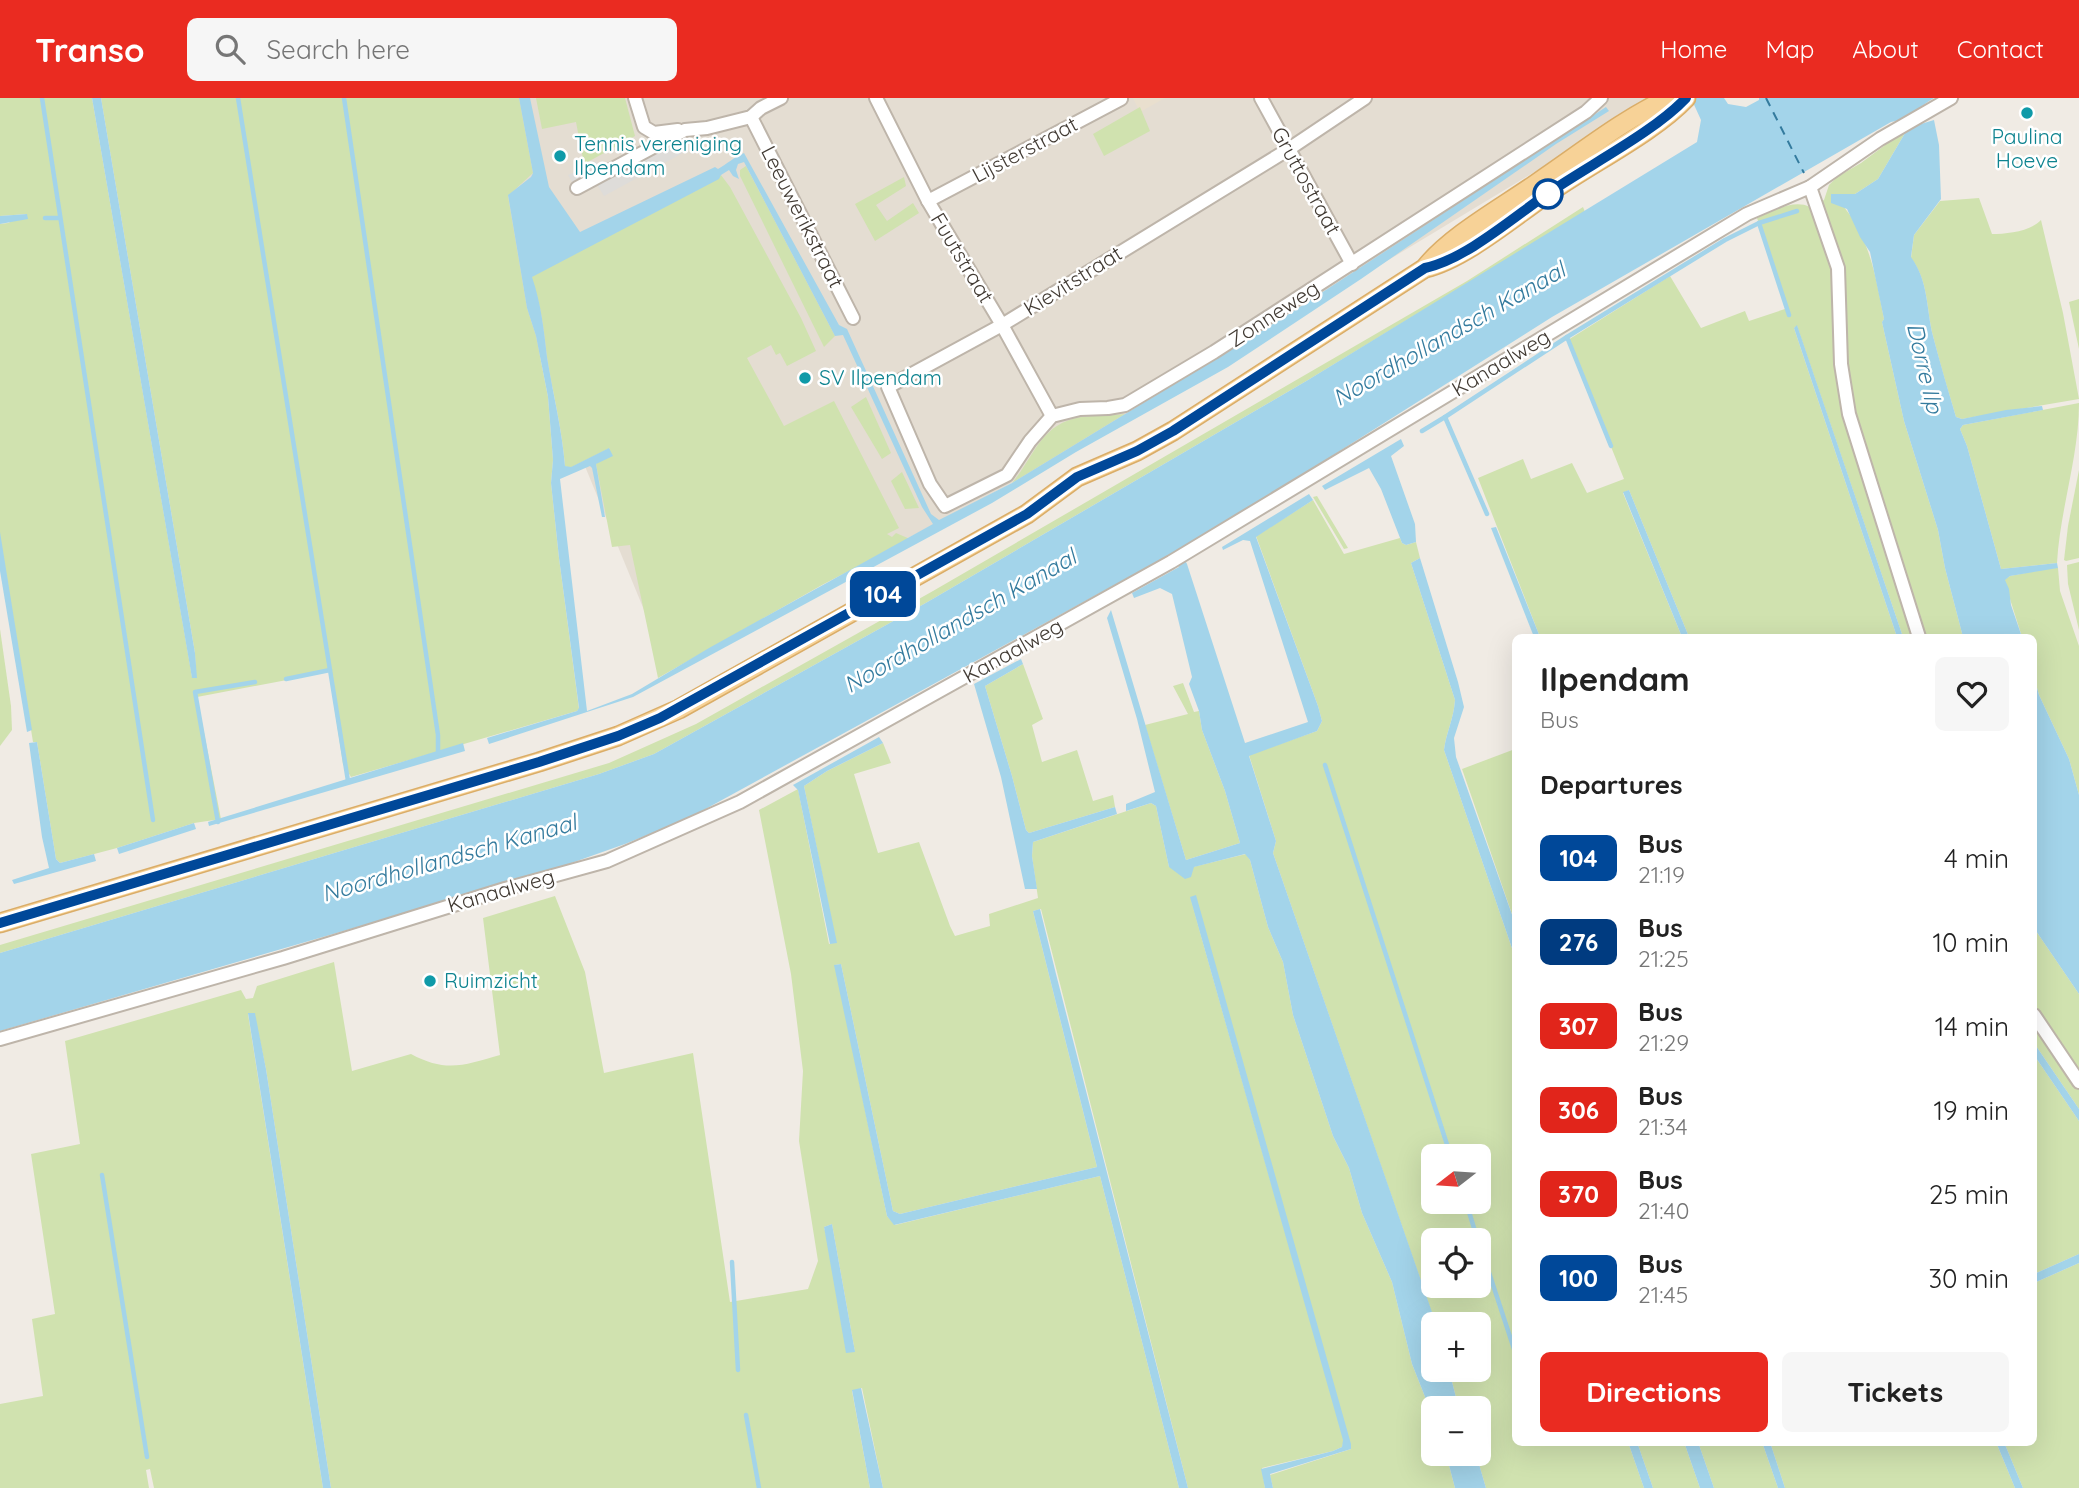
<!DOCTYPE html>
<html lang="en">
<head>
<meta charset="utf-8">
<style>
	:root { --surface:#fff; --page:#f6f6f6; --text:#222; --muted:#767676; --accent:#ea2b21 }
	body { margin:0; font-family:Quicksand,sans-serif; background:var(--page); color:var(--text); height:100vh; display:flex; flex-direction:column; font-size:26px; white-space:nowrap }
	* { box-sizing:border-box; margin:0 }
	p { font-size:23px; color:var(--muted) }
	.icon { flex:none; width:38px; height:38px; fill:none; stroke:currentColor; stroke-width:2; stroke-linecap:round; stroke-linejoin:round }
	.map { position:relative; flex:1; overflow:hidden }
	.drawer { position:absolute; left:1512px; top:536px; width:525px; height:812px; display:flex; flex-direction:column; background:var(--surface); border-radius:10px; box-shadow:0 7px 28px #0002 }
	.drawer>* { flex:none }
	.badge { padding:0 14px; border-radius:10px; font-size:24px; line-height:46px }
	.needle { width:46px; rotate:253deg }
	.controls { position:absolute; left:1421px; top:1046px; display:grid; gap:14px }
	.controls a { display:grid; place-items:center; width:70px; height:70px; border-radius:10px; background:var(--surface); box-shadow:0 7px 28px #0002; font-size:35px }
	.map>.badge { position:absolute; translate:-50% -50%; box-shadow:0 0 0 4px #fff }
	h2 { padding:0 28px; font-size:26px; line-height:63px }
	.round { display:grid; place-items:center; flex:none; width:74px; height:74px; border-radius:10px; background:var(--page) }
	.overview { display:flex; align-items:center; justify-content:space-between; height:119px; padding:0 28px }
	h1 { font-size:33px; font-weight:700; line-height:52px }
	.cta { display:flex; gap:14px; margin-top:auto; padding:14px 28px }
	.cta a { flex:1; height:80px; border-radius:10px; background:var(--accent); color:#fff; font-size:28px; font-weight:700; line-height:80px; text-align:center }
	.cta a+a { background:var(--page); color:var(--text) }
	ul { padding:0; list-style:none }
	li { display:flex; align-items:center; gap:21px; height:84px; padding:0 28px }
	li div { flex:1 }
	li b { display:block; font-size:26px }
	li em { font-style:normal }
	li .badge { min-width:77px; font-weight:700; text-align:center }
	header { display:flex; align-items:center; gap:42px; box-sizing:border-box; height:98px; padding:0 35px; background:var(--accent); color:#fff }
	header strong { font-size:33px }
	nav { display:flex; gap:38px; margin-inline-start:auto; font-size:24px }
	.search { width:490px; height:63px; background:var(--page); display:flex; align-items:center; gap:18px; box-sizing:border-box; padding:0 24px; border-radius:10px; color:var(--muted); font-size:26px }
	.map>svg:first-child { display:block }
	.residential { fill:#e4ddd2 }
	.education { fill:#e9dfce }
	.green { fill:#d0e2af; fill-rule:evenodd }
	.parking { fill:#dedcd9 }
	.water { fill:#a3d4ea; fill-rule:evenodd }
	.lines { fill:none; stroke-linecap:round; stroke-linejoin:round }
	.stream { stroke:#a3d4ea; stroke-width:4.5 }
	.ferry { stroke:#347b9e; stroke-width:2; stroke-dasharray:9 7; stroke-linecap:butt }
	.minor-casing { stroke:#beb5aa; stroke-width:16 }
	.primary-casing { stroke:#daad68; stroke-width:21 }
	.minor { stroke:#fff; stroke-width:12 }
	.primary { stroke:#f7d297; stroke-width:18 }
	.line-casing { stroke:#fff; stroke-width:16 }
	.line { stroke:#004899; stroke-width:10 }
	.culture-dot { fill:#0f9aa8; stroke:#fff; stroke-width:2.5 }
	.stop-dot { fill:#fff; stroke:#004899; stroke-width:3.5 }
	.labels { text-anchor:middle; stroke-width:5; stroke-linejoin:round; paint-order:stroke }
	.culture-label { font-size:21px; fill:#0d838f; stroke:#fff; text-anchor:start }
	.street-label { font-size:21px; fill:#423b34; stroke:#fff }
	.water-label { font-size:23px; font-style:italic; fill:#347b9e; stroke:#fff }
</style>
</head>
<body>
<header>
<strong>Transo</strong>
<div class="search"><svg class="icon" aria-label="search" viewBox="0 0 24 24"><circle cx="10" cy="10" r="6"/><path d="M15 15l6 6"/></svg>Search here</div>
<nav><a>Home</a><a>Map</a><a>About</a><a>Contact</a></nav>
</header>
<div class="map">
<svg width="2079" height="1390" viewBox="0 0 2079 1390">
	<rect width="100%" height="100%" fill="#f0ebe4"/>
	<polygon class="residential" points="473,0 1657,0 1072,353 667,568 474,98"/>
	<polygon class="education" points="1133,0 1165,0 1140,14"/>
	<g class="green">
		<polygon points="0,0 92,0 192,579 196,580 195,555 101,0 519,0 533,75 508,98 527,210 536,238 548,299 553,362 551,385 559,460 579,611 577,613 351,679 343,666 329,574 197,599 221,721 194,725 117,750 60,765 56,761 37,644 33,644 0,439 0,126 8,125 27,116 0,118"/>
		<polygon points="536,0 625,0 635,38 584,66 576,24 542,31"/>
		<polygon points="1140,9 1150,33 1104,58 1093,36"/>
		<path d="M1908,30L1878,81L1855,96H1832C1868,130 1875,174 1884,221L1882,224L1904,323L1938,432L1945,470L1963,539H1903L1797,228L1794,230L1897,539H1689L1629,392L1623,395L1682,539H1540L1478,380L1523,361L1531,381L1572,365L1587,395L1624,381L1568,242L1670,178L1701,230L1745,213L1749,223L1788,210L1757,120C1774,113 1793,101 1810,109L1824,102L1829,87L1837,79L1861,65Z"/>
		<polygon points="746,68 835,238 824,249 740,78 740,72"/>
		<path d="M721,77L730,89L801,220L816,253L787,268L780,255L776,257L771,247L747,260L784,328L834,303L899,430L887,436L892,439L896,435L910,441L822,487L658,580L630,447L612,449L596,366L610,350L570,370L565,368C562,331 553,296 547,259C544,232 541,205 531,179Z"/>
		<polygon points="904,79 906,88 876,107 887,123 913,105 919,115 875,143 855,106"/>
		<path d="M1979,100L1992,136C2007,136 2031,133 2041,122L2063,215L2079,301L1962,321L1956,319C1948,292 1940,266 1933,238C1926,210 1929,184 1911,160L1914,137L1940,103Z"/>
		<polygon points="1583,109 1585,114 1308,282 924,506 654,656 599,676 0,855 0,847 609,665 696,626 933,493 1467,183"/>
		<polygon points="2079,201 2079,251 2069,204"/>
		<polygon points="866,299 891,355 882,361 851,309"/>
		<path d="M2079,305C2079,359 2060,411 2057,465L2001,471L1967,348L1960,331L1963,327Z"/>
		<path d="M1125,316L1012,385C1035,358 1040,326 1081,319C1095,317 1110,318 1125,316Z"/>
		<polygon points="2079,372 2079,460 2066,463 2064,462 2068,428"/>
		<polygon points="902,374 919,410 905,411 891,383"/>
		<polygon points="1317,398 1348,450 1344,451 1313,399"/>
		<path d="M1313,402L1344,456L1400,440L1402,445L1406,447L1416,444L1420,460L1411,465L1455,602C1454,620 1446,635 1444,652L1515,859L1516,1344H1628L1644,1390H1486L1476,1356H1479V1311H1459L1449,1272H1479V1227H1436L1273,755L1276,743L1249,657L1317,633L1322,623L1318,608L1256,438ZM1433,1059H1479V1104H1433ZM1433,1143H1479V1188H1433Z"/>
		<polygon points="2079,464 2079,532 2068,486 2067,467"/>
		<polygon points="2051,470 2058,470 2060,493 2079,548 2079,697 2069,661 2039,597 2034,579 2034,539 2022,539 2004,482 2010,478"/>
		<polygon points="0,531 11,608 12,632 0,648"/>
		<polygon points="1023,566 1043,621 1032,627 1042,664 1077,652 1093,703 1113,697 1115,709 1029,735 1026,732 1012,678 985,588"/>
		<polygon points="1183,585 1194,614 1199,613 1202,632 1225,693 1240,745 1186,762 1145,627 1188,616 1173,588"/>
		<path d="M883,645L891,665L854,676L878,755L919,744L950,828L955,838L990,828L989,816L1038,800L1032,758L1033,744L1151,705L1156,708L1169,769H1193L1246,756L1250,762L1268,829L1283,864L1293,917L1333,1038L1349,1070L1362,1115L1392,1184L1412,1266L1433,1319V1356H1446L1455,1390H1273L1270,1377L1351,1351L1190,799L1344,1342L1342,1349L1333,1353L1262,1370L1265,1390H1188L1041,811L1033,813L1097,1069L900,1116L893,1113L841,866L835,867L887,1118L895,1127L1100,1078L1179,1390H883L862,1290L852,1293L870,1390H331L266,971L254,915L248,916L323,1390H154L150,1371L146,1372L149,1390H0V1306L43,1298L32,1221L55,1216L31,1056L80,1046L65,943L241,892L246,901L253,900L257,888L334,864L352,973L411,956C446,975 465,967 500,957L483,820L555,798L585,874L604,975L693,955L730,1204L808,1191L818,1163L799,1043L803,973L791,876L759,712L798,691L829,846L836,844L804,688L827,673ZM832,1126L855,1254L824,1129Z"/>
		<polygon points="1515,651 1515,825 1462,671"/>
		<polygon points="2034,830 2079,896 2079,1011 2034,945"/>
		<polygon points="2034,957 2079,1023 2079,1156 2034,1176"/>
		<polygon points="2079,1165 2079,1390 2023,1390 2004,1344 2034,1344 2034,1185"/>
		<polygon points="1637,1344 1684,1344 1700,1390 1653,1390"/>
		<polygon points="1698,1344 1762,1344 1778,1390 1714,1390"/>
		<polygon points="1770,1344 1996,1344 2015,1390 1785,1390"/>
	</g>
	<polygon class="parking" points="679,47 683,55 604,98 596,85 578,94 568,77 596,63 602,71"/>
	<g class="water">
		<polygon points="92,0 101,0 195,555 197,580 192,580"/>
		<path d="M519,0H530L549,89L580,134L715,69L718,71C727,66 734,59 744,55L839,227L847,231L931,416L939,422L1012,385L1286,218L1606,9L1609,13L1556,46L1361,181L1228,269L1076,354L992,405L633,599L489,646L487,640L577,613L579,610L559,460L551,385L553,362L548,299L536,238L527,210L508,97L531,79L533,75ZM744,64L835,238L843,237L922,409L933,426L709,550L632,596L587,613L560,381L590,368L592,370L602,419H605L596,366L613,358L609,350L571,369L565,368C562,331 553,296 547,259C544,232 541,205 532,179L719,81L721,77L729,72L733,78L739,81L736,72L738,66Z"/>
		<path d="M1691,0H1724L1728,6L1746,9L1759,2V0H1934C1918,9 1909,21 1891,24L1552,219L1259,404L1179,451L1187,466L1245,645L1308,624L1250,443L1243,442L1223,452L1222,449L1309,396L1313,402L1256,439L1318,608L1322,623L1317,633L1249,658L1276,743L1273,755L1433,1217L1436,1227H1433V1272H1449L1459,1311H1433V1319L1412,1266L1392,1184L1362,1115L1349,1070L1333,1038L1293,917L1283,864L1268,829L1250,762L1245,756L1194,769L1191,779L1185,781L1169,769L1156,708L1151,705L1126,713V706L1155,694L1137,621L1107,520L1111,512L1186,762L1240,745L1225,693L1202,632L1199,613L1189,586L1192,579L1172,496L1160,490L1134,500L1132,495L1179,469L1171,456L689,720L625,746L546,774L0,933V855L599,676L654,656L924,506L1308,282L1697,44L1701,22Z"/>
		<path d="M1934,22L1939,47L1941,101L1914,137L1911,159C1929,184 1926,210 1933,238C1940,265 1948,292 1956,319L1962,321L2006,312L2042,308L2043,312L1963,327L1960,331L1967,348L2001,471L2057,465L2058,470L2010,478L2005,482L2009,491L2011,507L2022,539H1963L1945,470L1938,432L1904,323L1882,224L1884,221L1870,154L1860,139L1847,111L1831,105V96H1855L1878,81L1908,30Z"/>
		<polygon points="27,116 28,121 0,126 0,118"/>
		<polygon points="1797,227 1903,539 1897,539 1794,230"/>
		<polygon points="1401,341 1404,348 1391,358 1415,426 1416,444 1406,447 1402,445 1381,391 1369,370 1325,392 1322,388"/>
		<polygon points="1629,392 1689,539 1682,539 1623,394"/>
		<polygon points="1496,429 1540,539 1534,539 1491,430"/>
		<polygon points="0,434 32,632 27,634 0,473"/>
		<path d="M1420,460L1458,584L1464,609L1454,640L1456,659L1515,825V859L1444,652C1446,635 1454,620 1455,602L1411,465Z"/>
		<polygon points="1021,561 1023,566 985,588 1012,678 1026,732 1029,735 1115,709 1117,716 1033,744 1032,758 1037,791 1025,791 1001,679 974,586"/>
		<polygon points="2034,579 2039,597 2069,661 2079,697 2079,896 2034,830"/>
		<polygon points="879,639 883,645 827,673 804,688 837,845 830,846 798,692 793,687"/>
		<polygon points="37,644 56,761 60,765 94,756 96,763 14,786 12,782 49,770 42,739 29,645"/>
		<polygon points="463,645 465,653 209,728 208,724"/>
		<polygon points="194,725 196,731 119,756 117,750"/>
		<polygon points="1196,797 1351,1346 1351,1351 1270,1376 1273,1390 1265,1390 1261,1371 1333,1353 1342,1349 1343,1342 1190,799"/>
		<polygon points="1040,811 1056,876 1188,1390 1179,1390 1100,1078 894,1127 887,1118 834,867 841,866 893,1113 900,1116 1097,1069 1033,813"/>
		<polygon points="248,915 255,915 266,971 331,1390 323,1390"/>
		<polygon points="2034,945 2079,1011 2079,1023 2034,957"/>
		<polygon points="832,1126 855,1254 846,1255 824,1129"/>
		<polygon points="2079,1156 2079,1165 2034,1185 2034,1176"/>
		<polygon points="861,1290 883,1390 870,1390 852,1292"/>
		<polygon points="1628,1344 1637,1344 1653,1390 1644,1390"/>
		<polygon points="1684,1344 1698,1344 1714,1390 1700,1390"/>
		<polygon points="1762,1344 1770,1344 1785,1390 1778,1390"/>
		<polygon points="1996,1344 2004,1344 2023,1390 2015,1390"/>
		<polygon points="1446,1356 1476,1356 1486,1390 1455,1390"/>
	</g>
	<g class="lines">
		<g class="stream">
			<polyline points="42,0 153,722"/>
			<polyline points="238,0 330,572 286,581"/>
			<polyline points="344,0 438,637 438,655"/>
			<polyline points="45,120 59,120"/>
			<polyline points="1789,217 1759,125 1797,113"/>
			<polyline points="1445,319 1567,239"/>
			<polyline points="1422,333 1445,319 1487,416"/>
			<polyline points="1611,348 1567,239 1725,142 1759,125"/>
			<polyline points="330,572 348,683"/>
			<polyline points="1325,667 1451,1059"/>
			<polyline points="218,724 195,594 255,584"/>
			<polyline points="102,1077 147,1359"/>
			<polyline points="1466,1104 1478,1143"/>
			<polyline points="1479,1144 1516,1257"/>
			<polyline points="732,1164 738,1272"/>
			<polyline points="746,1317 759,1390"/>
		</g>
		<polyline class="ferry" points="1766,0 1804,75"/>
		<g class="minor-casing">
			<g id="minor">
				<polyline points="635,0 644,29 654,35 678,32"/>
				<polyline points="876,0 928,103 1002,227 1052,318"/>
				<polyline points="1261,0 1352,166"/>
				<polyline points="1365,0 1289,51 1002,227 888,289 930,386 945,408 1007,377 1030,343 1052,318 1080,311 1108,310 1125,307 1214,254 1586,14 1601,0"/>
				<polyline points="751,19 853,220"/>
				<polyline points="1810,89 1838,170 1841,266 1849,316 1919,539"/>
				<polyline points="577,90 685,32 707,30 751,19 761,10 781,0"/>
				<polyline points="928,103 1121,1"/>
				<polyline points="2034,917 2079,984"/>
				<polyline points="0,941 283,860 505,791 607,763 740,704 1171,464 1747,116 1810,89 1880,41 1951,0"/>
			</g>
		</g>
		<g class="primary-casing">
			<g id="primary">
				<path d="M1425,170C1465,161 1518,115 1553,92C1593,64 1654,34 1686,0"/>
				<path d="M0,825L539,664L618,638L679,611L1027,416L1077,379L1137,353L1173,333L1425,170C1450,138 1503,109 1537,85C1580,56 1622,22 1669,0"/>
			</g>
		</g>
		<use href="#minor" class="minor"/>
		<use href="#primary" class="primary"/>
	</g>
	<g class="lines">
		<g class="line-casing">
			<path id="line" d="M0,825L539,664L618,638L660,620L1027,416L1077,379L1137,353L1173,333L1425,170C1467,161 1517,116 1553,92C1593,65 1655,33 1686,0"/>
		</g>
		<use href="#line" class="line"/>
	</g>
	<g class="culture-dot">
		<circle cx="2027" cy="15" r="7"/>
		<circle cx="560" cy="58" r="7"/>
		<circle cx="805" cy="280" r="7"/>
		<circle cx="430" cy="883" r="7"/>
	</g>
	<circle class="stop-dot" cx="1548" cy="96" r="14"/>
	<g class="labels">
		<g class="culture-label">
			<text x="2027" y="46" text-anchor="middle">Paulina<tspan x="2027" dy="24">Hoeve</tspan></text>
			<text x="574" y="53">Tennis vereniging<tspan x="574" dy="24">Ilpendam</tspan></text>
			<text x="819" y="287">SV Ilpendam</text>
			<text x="444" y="890">Ruimzicht</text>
		</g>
		<g class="street-label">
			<text transform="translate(1025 52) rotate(-28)" y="7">Lijsterstraat</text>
			<text transform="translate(1306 83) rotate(61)" y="7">Gruttostraat</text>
			<text transform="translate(802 119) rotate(63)" y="7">Leeuwerikstraat</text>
			<text transform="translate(962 160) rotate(59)" y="7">Fuutstraat</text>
			<text transform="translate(1073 183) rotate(-32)" y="7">Kievitstraat</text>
			<text transform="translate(1274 216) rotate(-33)" y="7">Zonneweg</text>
			<text transform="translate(1501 265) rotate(-31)" y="7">Kanaalweg</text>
			<text transform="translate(1013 553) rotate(-29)" y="7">Kanaalweg</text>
			<text transform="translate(501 793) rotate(-16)" y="7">Kanaalweg</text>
		</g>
		<g class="water-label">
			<text transform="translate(1449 236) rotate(-30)" y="8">Noordhollandsch Kanaal</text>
			<text transform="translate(1925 270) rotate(77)" y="8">Dorre Ilp</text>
			<text transform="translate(960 523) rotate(-30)" y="8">Noordhollandsch Kanaal</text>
			<text transform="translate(449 760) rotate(-16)" y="8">Noordhollandsch Kanaal</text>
		</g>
	</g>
</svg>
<div class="controls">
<a><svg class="needle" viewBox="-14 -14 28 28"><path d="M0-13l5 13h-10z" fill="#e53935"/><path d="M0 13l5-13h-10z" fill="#767676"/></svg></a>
<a><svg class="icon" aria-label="locate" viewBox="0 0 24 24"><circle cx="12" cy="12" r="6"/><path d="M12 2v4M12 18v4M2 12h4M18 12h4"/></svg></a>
<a>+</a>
<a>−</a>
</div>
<b class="badge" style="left:883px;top:496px;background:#004899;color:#fff">104</b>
<section class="drawer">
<div class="overview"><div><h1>Ilpendam</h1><p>Bus</p></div><a class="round"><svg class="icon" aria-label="heart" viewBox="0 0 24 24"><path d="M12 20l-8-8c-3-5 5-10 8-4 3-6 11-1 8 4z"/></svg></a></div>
<h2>Departures</h2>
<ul>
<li><span class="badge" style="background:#004899;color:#fff">104</span><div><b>Bus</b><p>21:19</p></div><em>4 min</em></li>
<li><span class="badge" style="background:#003b80;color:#fff">276</span><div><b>Bus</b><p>21:25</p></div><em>10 min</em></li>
<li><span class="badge" style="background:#e1251b;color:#fff">307</span><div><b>Bus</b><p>21:29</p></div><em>14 min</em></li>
<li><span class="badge" style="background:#e1251b;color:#fff">306</span><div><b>Bus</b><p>21:34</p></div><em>19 min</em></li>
<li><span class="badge" style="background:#e1251b;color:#fff">370</span><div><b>Bus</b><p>21:40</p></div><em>25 min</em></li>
<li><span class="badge" style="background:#004899;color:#fff">100</span><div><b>Bus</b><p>21:45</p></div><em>30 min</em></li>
</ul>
<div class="cta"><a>Directions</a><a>Tickets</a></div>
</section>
</div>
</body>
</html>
